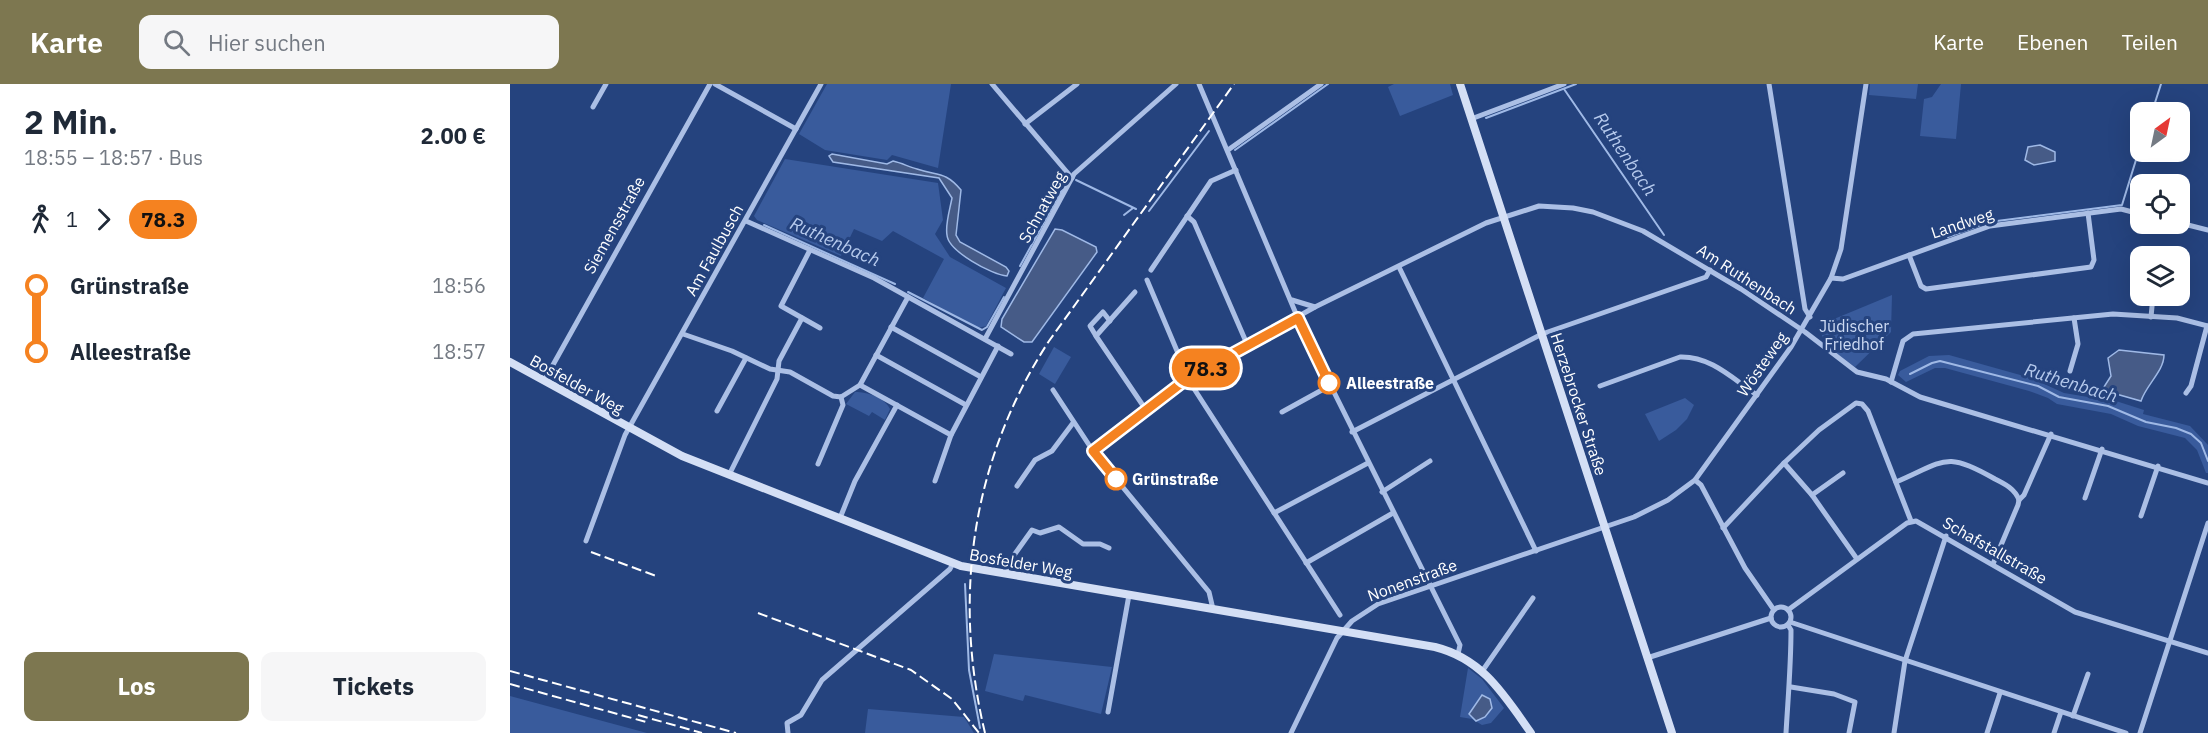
<!DOCTYPE html>
<html lang="de">
<head>
<meta charset="utf-8">
<style>
	:root { --surface:#fff; --page:#f6f6f7; --text:#1f2937; --muted:#747a83; --accent:#7d7750 }
	body { margin:0; font-family:"IBM Plex Sans",sans-serif; background:var(--page); color:var(--text); height:100vh; display:flex; flex-direction:column; font-size:22px; white-space:nowrap }
	* { box-sizing:border-box; margin:0 }
	p { font-size:20px; color:var(--muted) }
	.icon { flex:none; width:33px; height:33px; fill:none; stroke:currentColor; stroke-width:2; stroke-linecap:round; stroke-linejoin:round }
	.map { position:relative; flex:1; overflow:hidden }
	.sheet { display:flex; flex-direction:column; background:var(--surface); width:510px }
	.sheet>* { flex:none }
	.badge { padding:0 12px; border-radius:20px; font-size:21px; line-height:39px }
	.needle { width:39px; rotate:33deg }
	.fabs { position:absolute; left:1620px; top:18px; display:grid; gap:12px }
	.fabs a { display:grid; place-items:center; width:60px; height:60px; border-radius:12px; background:var(--surface); box-shadow:0 6px 24px #0002; font-size:30px }
	.map>.badge { position:absolute; translate:-50% -50%; box-shadow:0 0 0 3px #fff }
	.legs { display:flex; align-items:center; gap:9px; height:66px; padding:0 24px; font-size:20px }
	.legs p { margin-inline-start:auto }
	.head { display:flex; align-items:center; justify-content:space-between; height:102px; padding:0 24px }
	h1 { font-size:33px; font-weight:800; line-height:45px }
	.action { display:flex; gap:12px; margin-top:auto; padding:12px 24px }
	.action a { flex:1; height:69px; border-radius:12px; background:var(--accent); color:#fff; font-size:24px; font-weight:800; line-height:69px; text-align:center }
	.action a+a { background:var(--page); color:var(--text) }
	ul { padding:0 24px; list-style:none }
	li { display:flex; align-items:center; gap:21px; height:66px; font-size:22px }
	li i { display:grid; place-items:center; width:9px; height:100%; margin:0 8px; background:currentColor }
	li i::after { content:''; width:15px; height:15px; margin:-8px; border:4px solid; border-radius:50%; background:var(--surface) }
	li p { margin-inline-start:auto }
	li:first-child i { background:linear-gradient(#0000 50%,currentColor 0) }
	li:last-child i { background:linear-gradient(currentColor 50%,#0000 0) }
	header { display:flex; align-items:center; gap:36px; box-sizing:border-box; height:84px; padding:0 30px; background:var(--accent); color:#fff }
	header strong { font-size:28px }
	nav { display:flex; gap:33px; margin-inline-start:auto; font-size:21px }
	.search { width:420px; height:54px; background:var(--page); display:flex; align-items:center; gap:15px; box-sizing:border-box; padding:0 21px; border-radius:12px; color:var(--muted); font-size:22px }
	main { display:flex; flex:1; min-height:0 }
	.map>svg:first-child { display:block }
	.green { fill:#395b9c }
	.water { fill:#465b87; stroke:#9fb9e6; stroke-width:1.5 }
	.lines { fill:none; stroke-linecap:round; stroke-linejoin:round }
	.stream { stroke:#9fb9e6; stroke-width:2 }
	.street { stroke:#abbfe5; stroke-width:5 }
	.secondary { stroke:#d4dff5; stroke-width:8 }
	.rail { stroke:#fff; stroke-width:2; stroke-dasharray:10 4.5; stroke-linecap:butt }
	.line-1-casing { stroke:#fff; stroke-width:14 }
	.line-1 { stroke:#f58220; stroke-width:9 }
	.stop-1-dot { fill:#fff; stroke:#f58220; stroke-width:3 }
	.labels { text-anchor:middle; stroke-width:6; stroke-linejoin:round; paint-order:stroke }
	.street-label { font-size:16px; fill:#fff; stroke:#25437e }
	.park-label { font-size:16px; fill:#cedbf4; stroke:#25437e }
	.stop-label { font-size:16px; font-weight:bold; fill:#fff; stroke:#25437e; text-anchor:start }
	.water-label { font-size:18px; font-style:italic; fill:#b6caed; stroke:#25437e }
</style>
</head>
<body>
<header>
<strong>Karte</strong>
<div class="search"><svg class="icon" aria-label="search" viewBox="0 0 24 24"><circle cx="10" cy="10" r="6"/><path d="M15 15l6 6"/></svg>Hier suchen</div>
<nav><a>Karte</a><a>Ebenen</a><a>Teilen</a></nav>
</header>
<main>
<section class="sheet">
<div class="head"><div><h1>2 Min.</h1><p>18:55 – 18:57 · Bus</p></div><b>2.00 €</b></div>
<div class="legs"><svg class="icon" aria-label="walk" viewBox="0 0 24 24"><circle cx="13" cy="4" r="2"/><path d="M13 8l-2 6 4 7M11 14l-3 7M7 12l3-4h3l4 4"/></svg>1<svg class="icon" aria-label="forward" viewBox="0 0 24 24"><path d="M9 5l7 7-7 7"/></svg><b class="badge" style="background:#f58220;color:#111">78.3</b></div>
<ul>
<li><i style="color:#f58220"></i><b>Grünstraße</b><p>18:56</p></li>
<li><i style="color:#f58220"></i><b>Alleestraße</b><p>18:57</p></li>
</ul>
<div class="action"><a>Los</a><a>Tickets</a></div>
</section>
<div class="map">
<svg width="1698" height="649" viewBox="0 0 1698 649">
	<rect width="100%" height="100%" fill="#25437e"/>
	<g class="green">
		<polygon points="317,0 441,0 428,84 382,71 377,76 315,66 289,50"/>
		<polygon points="884,0 940,0 943,11 890,32 878,3"/>
		<polygon points="1360,0 1408,0 1406,15 1359,11"/>
		<polygon points="1431,0 1451,0 1446,55 1410,52 1414,15 1422,13"/>
		<polygon points="275,75 428,99 433,136 425,150 440,173 496,204 476,242 468,244 413,214 434,175 383,147 372,157 344,145 331,172 247,136 244,132"/>
		<path d="M1382,211L1381,248L1345,283C1332,273 1306,259 1312,240Z"/>
		<polygon points="544,263 561,273 545,300 529,290"/>
		<polygon points="1439,271 1521,294 1554,309 1578,313 1584,310 1634,326 1633,330 1680,342 1698,361 1698,389 1696,389 1687,366 1675,354 1628,342 1601,330 1547,320 1538,314 1519,307 1435,284 1425,284 1396,298 1388,291 1390,287 1419,272"/>
		<path d="M345,308C357,308 374,313 380,325L375,336L362,328L359,332L336,320Z"/>
		<polygon points="1175,314 1184,321 1177,335 1166,346 1149,357 1135,330"/>
		<polygon points="484,570 602,583 591,630 515,611 513,617 475,607"/>
		<polygon points="958,584 972,595 994,624 981,639 972,641 962,635 950,633"/>
		<polygon points="0,612 137,649 0,649"/>
		<polygon points="358,625 454,633 464,649 355,649"/>
	</g>
	<g class="water">
		<polygon points="1530,61 1545,68 1545,77 1524,81 1515,76 1518,63"/>
		<path d="M322,70L377,80L383,77C392,79 399,83 407,85C428,92 435,87 451,106L446,151L450,158L496,183L499,187L497,192C482,191 438,167 437,151C435,140 440,125 442,114L429,94L323,78L319,72Z"/>
		<polygon points="545,145 552,146 586,163 587,168 522,258 514,258 491,243 492,235"/>
		<path d="M1609,266L1654,271C1654,287 1636,301 1631,317L1592,306L1601,292L1598,274Z"/>
		<polygon points="972,611 980,615 982,624 975,633 966,637 959,630"/>
	</g>
	<g class="lines">
		<g class="stream">
			<polyline points="1054,5 1154,151"/>
			<polyline points="1642,28 1651,0"/>
			<polyline points="976,34 1066,0"/>
			<polyline points="725,66 818,0"/>
			<polyline points="566,96 626,125"/>
			<polyline points="639,127 699,47"/>
			<polyline points="614,131 623,124"/>
			<polyline points="254,141 385,200"/>
			<polyline points="1438,153 1479,138 1612,121 1630,63"/>
			<polyline points="510,182 552,106"/>
			<polyline points="398,208 472,246 477,243 494,213"/>
			<polyline points="1400,290 1422,279 1430,277 1528,302 1549,313 1598,322 1636,338 1666,344 1681,350 1691,359 1698,377"/>
			<polyline points="455,500 459,586 470,644"/>
		</g>
		<g class="street">
			<polyline points="205,0 286,45"/>
			<polyline points="482,0 562,94"/>
			<polyline points="689,0 792,244 950,561 948,570"/>
			<polyline points="1259,0 1295,225 1300,233"/>
			<polyline points="83,23 96,0"/>
			<polyline points="961,35 1054,0"/>
			<polyline points="515,40 567,0"/>
			<polyline points="718,66 811,0"/>
			<polyline points="677,132 684,138 737,260"/>
			<polyline points="236,137 364,194 501,270"/>
			<polyline points="1670,139 1698,146"/>
			<polyline points="300,166 271,222 310,244"/>
			<polyline points="1399,171 1411,202 1416,205 1581,183 1584,176 1578,129"/>
			<polyline points="889,183 1026,467"/>
			<polyline points="641,186 701,97 726,86"/>
			<polyline points="1321,194 1333,195 1480,142 1611,125 1630,130"/>
			<polyline points="637,196 681,300 830,531"/>
			<polyline points="625,208 586,252 636,326"/>
			<polyline points="782,216 805,223"/>
			<polyline points="1641,233 1643,212"/>
			<polyline points="381,243 471,293"/>
			<polyline points="173,250 222,267 260,285 280,288 323,312 331,313"/>
			<polyline points="586,252 580,242 593,228 600,237"/>
			<polyline points="475,255 564,90 666,0"/>
			<polyline points="366,271 456,321"/>
			<polyline points="1560,287 1568,260 1564,234"/>
			<polyline points="34,297 200,0"/>
			<polyline points="1381,298 1393,257 1403,250 1603,230 1667,234 1698,242"/>
			<polyline points="350,301 441,351"/>
			<path d="M1090,302L1170,273C1201,272 1223,295 1247,311"/>
			<polyline points="543,306 583,367 699,508 703,525"/>
			<polyline points="1676,309 1681,302 1697,242"/>
			<polyline points="331,313 350,301 398,213"/>
			<polyline points="207,327 236,274"/>
			<polyline points="772,328 821,301"/>
			<polyline points="842,348 1032,250 1196,193 1200,186"/>
			<polyline points="583,367 678,294 805,223 976,139 1029,122 1063,124 1083,128 1133,147 1231,205 1295,248 1347,288 1376,295 1410,313 1698,399"/>
			<polyline points="1274,379 1302,411 1347,475"/>
			<polyline points="308,380 333,321 331,313"/>
			<polyline points="219,391 267,295 269,277 292,234"/>
			<polyline points="1185,396 1191,401 1235,484 1264,526"/>
			<polyline points="425,397 441,351 488,262"/>
			<path d="M1386,398C1435,377 1435,366 1485,395C1495,400 1505,405 1509,416L1508,421L1483,480"/>
			<polyline points="507,402 525,376 542,367 563,339"/>
			<polyline points="872,408 920,377"/>
			<polyline points="1302,411 1333,389"/>
			<polyline points="1575,414 1592,365"/>
			<polyline points="1509,416 1514,411 1541,350"/>
			<polyline points="764,429 858,379"/>
			<polyline points="1631,432 1648,382"/>
			<polyline points="330,434 345,397 387,321"/>
			<polyline points="1213,444 1274,379 1309,346 1346,319 1352,320 1358,327 1401,437"/>
			<polyline points="76,457 115,351 311,0"/>
			<polyline points="796,479 883,429"/>
			<polyline points="496,490 497,481 522,446 530,449 549,443 573,460 590,460 599,464"/>
			<circle cx="1271" cy="533" r="10"/>
			<polyline points="1278,526 1397,439 1406,437 1565,528 1698,569"/>
			<polyline points="1280,538 1616,649"/>
			<polyline points="1137,574 1261,534"/>
			<polyline points="973,586 1023,514"/>
			<polyline points="1281,603 1324,610 1345,618 1339,649"/>
			<polyline points="598,628 619,511"/>
			<polyline points="1563,632 1578,590"/>
			<polyline points="278,649 277,639 291,631 312,596 440,485 443,479"/>
			<polyline points="781,649 827,554 842,537 868,520 1124,433 1158,416 1185,396 1281,263 1321,194 1331,165 1356,0"/>
			<path d="M1276,649C1278,614 1281,581 1281,546L1278,541"/>
			<polyline points="1384,649 1395,577 1436,452"/>
			<polyline points="1477,649 1490,609"/>
			<polyline points="1544,649 1551,628"/>
			<polyline points="1630,649 1698,439"/>
		</g>
		<g class="secondary">
			<polyline points="950,0 1162,649"/>
			<path d="M0,278L172,372L451,482L925,563C973,575 994,611 1021,649"/>
		</g>
		<g class="rail">
			<polyline points="81,468 149,493"/>
			<polyline points="248,529 401,586 442,615 469,649"/>
			<polyline points="0,587 226,649"/>
			<polyline points="0,600 136,638"/>
			<polyline points="128,631 192,649"/>
			<path d="M475,649C442,512 462,375 539,257L724,0"/>
		</g>
	</g>
	<g class="lines">
		<g class="line-1-casing">
			<polyline id="line-1" points="606,395 583,367 678,294 788,234 819,299"/>
		</g>
		<use href="#line-1" class="line-1"/>
	</g>
	<g class="stop-1-dot">
		<circle cx="819" cy="299" r="10"/>
		<circle cx="606" cy="395" r="10"/>
	</g>
	<g class="labels">
		<g class="street-label">
			<text transform="translate(532 123) rotate(-61)" y="6">Schnatweg</text>
			<text transform="translate(1452 139) rotate(-18)" y="6">Landweg</text>
			<text transform="translate(104 141) rotate(-61)" y="6">Siemensstraße</text>
			<text transform="translate(204 166) rotate(-61)" y="6">Am Faulbusch</text>
			<text transform="translate(1237 195) rotate(33)" y="6">Am Ruthenbach</text>
			<text transform="translate(1252 280) rotate(-55)" y="6">Wösteweg</text>
			<text transform="translate(67 300) rotate(29)" y="6">Bosfelder Weg</text>
			<text transform="translate(1069 320) rotate(72)" y="6">Herzebrocker Straße</text>
			<text transform="translate(1485 466) rotate(30)" y="6">Schafstallstraße</text>
			<text transform="translate(511 479) rotate(10)" y="6">Bosfelder Weg</text>
			<text transform="translate(902 496) rotate(-20)" y="6">Nonenstraße</text>
		</g>
		<g class="park-label">
			<text x="1344" y="248">Jüdischer<tspan x="1344" dy="18">Friedhof</tspan></text>
		</g>
		<g class="stop-label">
			<text x="836" y="305">Alleestraße</text>
			<text x="622" y="401">Grünstraße</text>
		</g>
		<g class="water-label">
			<text transform="translate(1115 70) rotate(56)" y="6">Ruthenbach</text>
			<text transform="translate(325 158) rotate(24)" y="6">Ruthenbach</text>
			<text transform="translate(1561 299) rotate(17)" y="6">Ruthenbach</text>
		</g>
	</g>
</svg>
<div class="fabs">
<a><svg class="needle" viewBox="-14 -14 28 28"><path d="M0-13l5 13h-10z" fill="#e53935"/><path d="M0 13l5-13h-10z" fill="#747a83"/></svg></a>
<a><svg class="icon" aria-label="locate" viewBox="0 0 24 24"><circle cx="12" cy="12" r="6"/><path d="M12 2v4M12 18v4M2 12h4M18 12h4"/></svg></a>
<a><svg class="icon" aria-label="layers" viewBox="0 0 24 24"><path d="M12 4l9 5-9 5-9-5zM3 14l9 5 9-5"/></svg></a>
</div>
<b class="badge" style="left:696px;top:284px;background:#f58220;color:#111">78.3</b>
</div>
</main>
</body>
</html>
